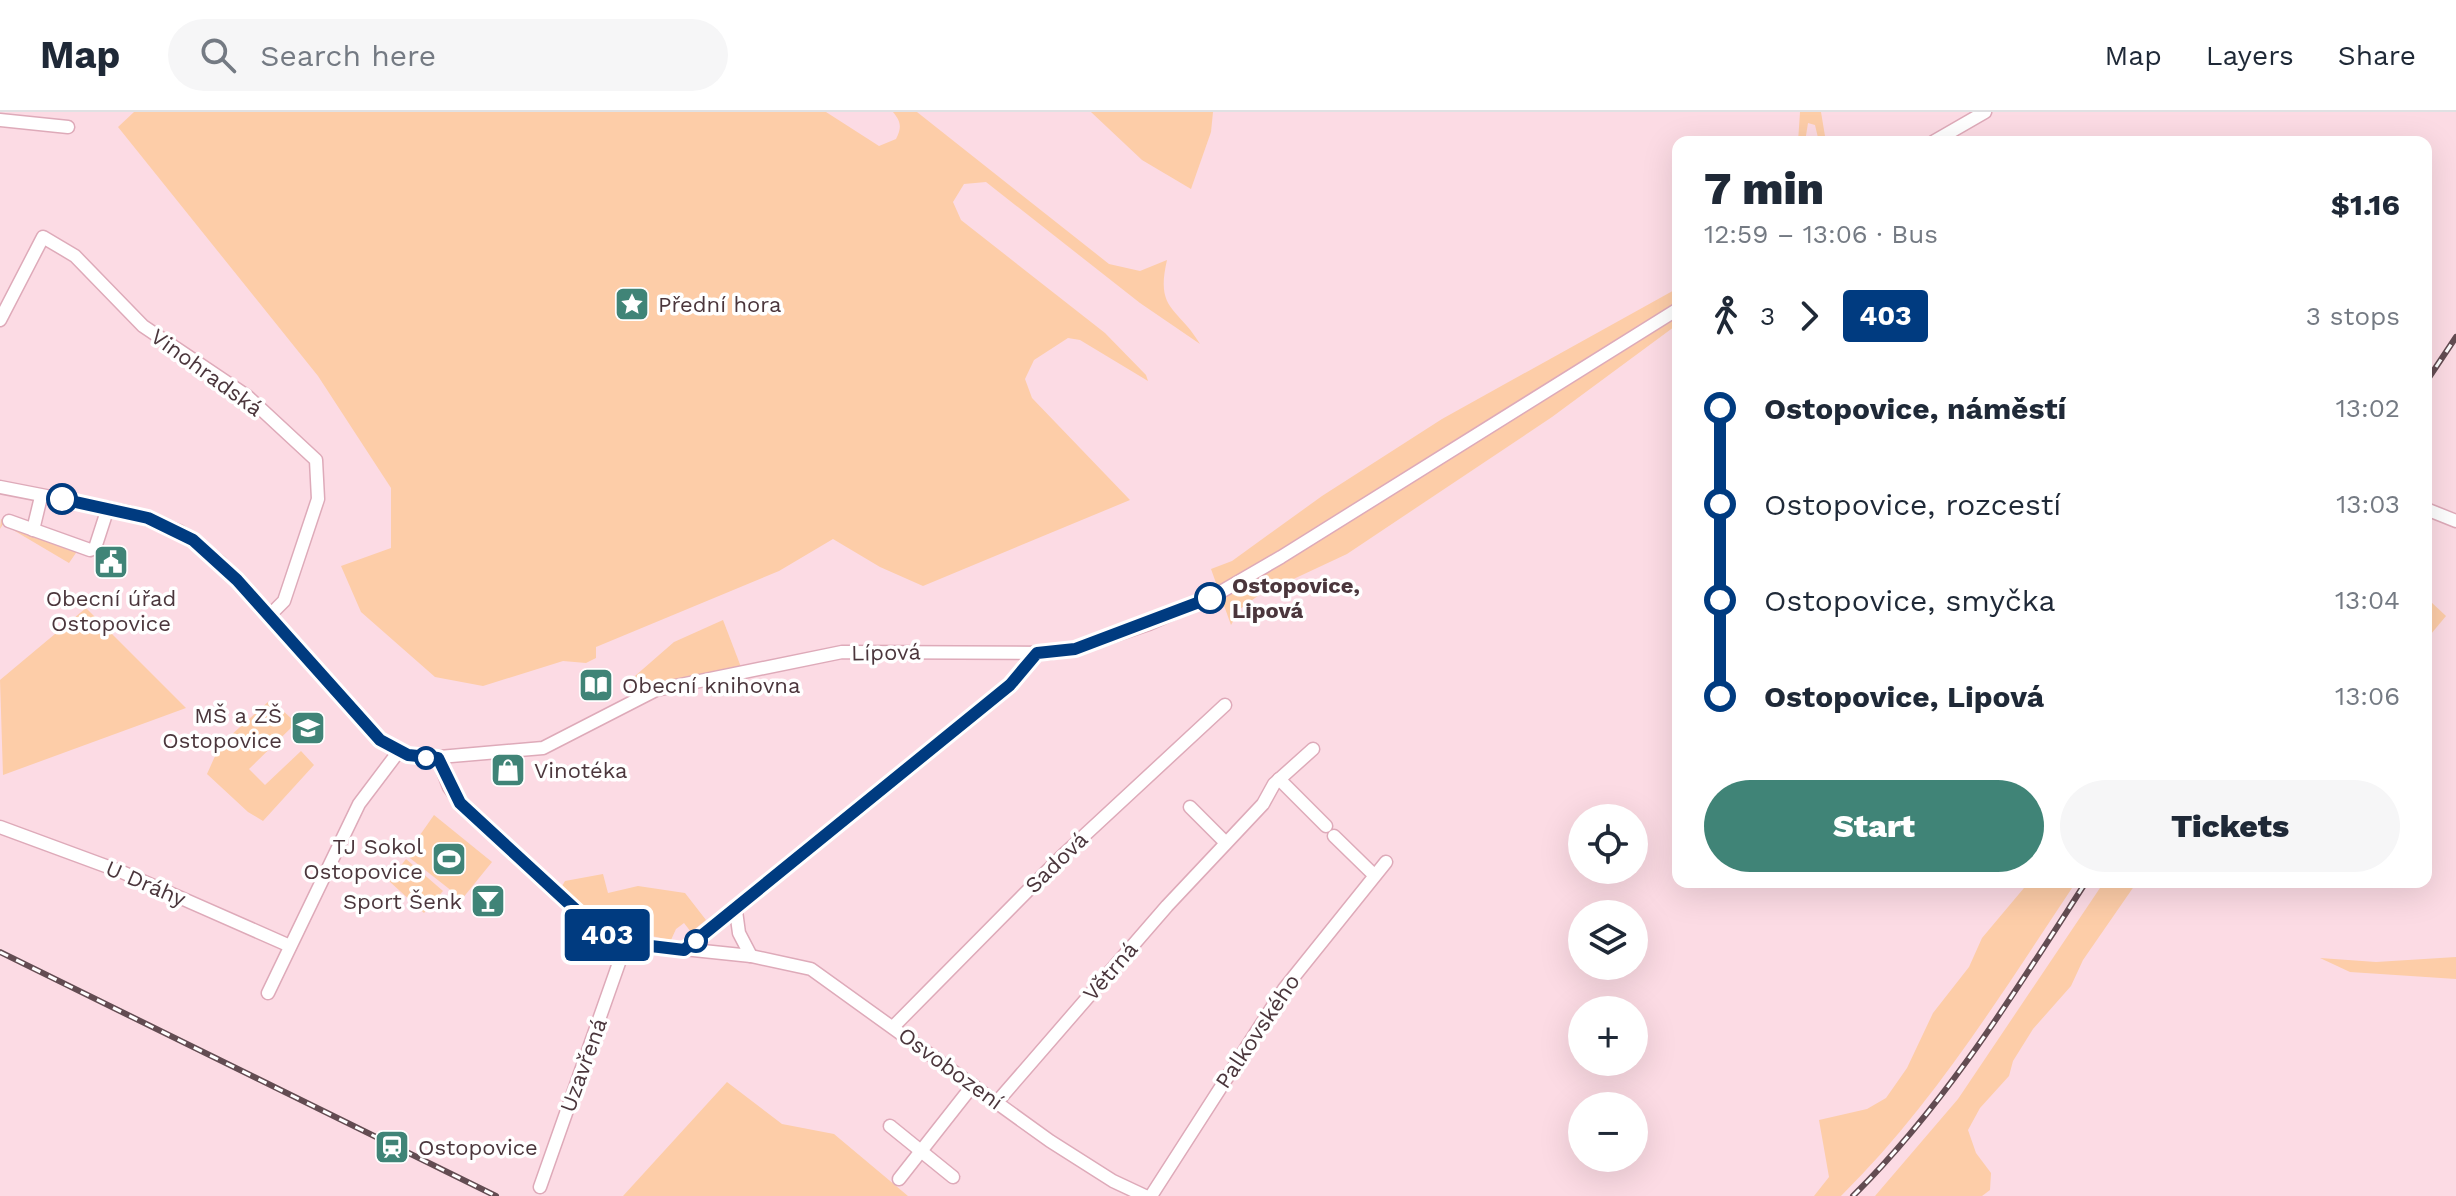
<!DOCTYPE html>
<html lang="en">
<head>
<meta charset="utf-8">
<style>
	:root { --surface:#fff; --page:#f6f6f7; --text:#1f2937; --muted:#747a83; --line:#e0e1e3; --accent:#408477 }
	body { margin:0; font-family:"Work Sans",sans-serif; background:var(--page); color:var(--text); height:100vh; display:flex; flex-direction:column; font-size:30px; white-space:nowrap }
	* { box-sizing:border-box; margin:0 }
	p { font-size:26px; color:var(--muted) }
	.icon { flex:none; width:44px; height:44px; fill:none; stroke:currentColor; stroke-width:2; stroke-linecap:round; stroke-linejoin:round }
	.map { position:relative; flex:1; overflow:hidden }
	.sheet { position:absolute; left:1672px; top:24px; width:760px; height:752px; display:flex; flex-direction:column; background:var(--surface); border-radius:16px; box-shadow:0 8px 32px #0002 }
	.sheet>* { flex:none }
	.badge { padding:0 16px; border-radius:6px; font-size:28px; line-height:52px }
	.fabs { position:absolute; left:1568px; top:692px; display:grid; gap:16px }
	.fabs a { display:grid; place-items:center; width:80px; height:80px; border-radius:50%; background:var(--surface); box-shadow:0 8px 32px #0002; font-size:40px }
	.map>.badge { position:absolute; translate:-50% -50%; box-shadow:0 0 0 4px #fff }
	.legs { display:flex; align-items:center; gap:12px; height:88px; padding:0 32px; font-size:26px }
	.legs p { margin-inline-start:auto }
	.head { display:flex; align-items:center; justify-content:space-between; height:136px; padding:0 32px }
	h1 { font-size:44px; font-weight:800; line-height:60px }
	.cta { display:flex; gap:16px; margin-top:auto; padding:16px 32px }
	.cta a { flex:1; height:92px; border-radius:48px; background:var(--accent); color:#fff; font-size:32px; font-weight:800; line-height:92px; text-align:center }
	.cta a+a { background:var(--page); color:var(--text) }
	ul { padding:0 32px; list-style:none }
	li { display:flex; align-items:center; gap:28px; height:96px; font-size:30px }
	li i { display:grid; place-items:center; width:12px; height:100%; margin:0 10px; background:currentColor }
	li i::after { content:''; width:20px; height:20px; margin:-10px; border:6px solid; border-radius:50%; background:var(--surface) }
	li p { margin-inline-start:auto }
	li:first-child i { background:linear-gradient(#0000 50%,currentColor 0) }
	li:last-child i { background:linear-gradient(currentColor 50%,#0000 0) }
	header { display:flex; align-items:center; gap:48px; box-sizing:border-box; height:112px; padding:0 40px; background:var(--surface); border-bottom:2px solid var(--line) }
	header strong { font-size:38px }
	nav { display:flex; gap:44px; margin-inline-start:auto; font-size:28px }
	.search { width:560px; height:72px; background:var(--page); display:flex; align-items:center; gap:20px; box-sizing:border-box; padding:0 28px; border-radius:44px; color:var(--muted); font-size:30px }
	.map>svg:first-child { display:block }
	.green { fill:#fdcda8 }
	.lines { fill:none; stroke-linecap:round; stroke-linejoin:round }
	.minor-casing { stroke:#deaab9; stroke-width:15 }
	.minor { stroke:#fff; stroke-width:12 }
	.rail-casing { stroke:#634c52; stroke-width:6 }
	.rail { stroke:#fff; stroke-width:3; stroke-dasharray:9; stroke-linecap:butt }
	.line-1-casing { stroke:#fff; stroke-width:18 }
	.line-1 { stroke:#003b80; stroke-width:12 }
	.stop-1-dot { fill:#fff; stroke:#003b80; stroke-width:4 }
	.labels { text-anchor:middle; stroke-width:7; stroke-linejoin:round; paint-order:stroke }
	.poi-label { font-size:22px; fill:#4b363c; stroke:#fff; text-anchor:start }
	.street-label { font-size:22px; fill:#4b363c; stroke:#fff }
	.stop-label { font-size:22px; font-weight:bold; fill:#4b363c; stroke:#fff; text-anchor:start }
</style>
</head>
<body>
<header>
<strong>Map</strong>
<div class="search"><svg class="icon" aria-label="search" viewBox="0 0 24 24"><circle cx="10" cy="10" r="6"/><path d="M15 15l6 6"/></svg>Search here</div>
<nav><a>Map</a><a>Layers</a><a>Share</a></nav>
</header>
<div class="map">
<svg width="2456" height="1084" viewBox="0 0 2456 1084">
	<rect width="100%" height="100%" fill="#fcdbe4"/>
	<g class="green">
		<path d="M134,0H826L879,34L896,27C902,15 901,10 893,0H917L1109,152L1140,159L1167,148C1155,199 1178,195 1200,232L1140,191L986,70L964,72L953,90L961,108L1105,221L1146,263L1148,269L1080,228L1068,226L1034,248L1025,267L1032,286L1130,388L923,474L880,455L833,427L779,459L596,535V546L586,551L563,549L483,574L435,565L361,500L341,454L391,436V376L318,264L118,15Z"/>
		<polygon points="1091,0 1213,0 1211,20 1191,77 1142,48"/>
		<polygon points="1800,0 1821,0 1826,30 1819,30 1815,13 1808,11 1805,30 1798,30"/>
		<polygon points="1678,176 1678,212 1552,305 1347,442 1259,483 1240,497 1231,513 1211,457 1232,449 1322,384 1442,307"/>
		<polygon points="1,407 78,438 69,451 3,412 0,417"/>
		<polygon points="2430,489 2446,504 2426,528 2426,494"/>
		<polygon points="86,496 186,596 3,663 0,568"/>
		<polygon points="723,508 741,555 692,567 642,572 635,564 674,530"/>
		<polygon points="268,590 276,598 279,595 296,611 249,657 265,673 301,639 314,653 263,709 248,700 207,662 220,633"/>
		<polygon points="434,703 492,750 462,787 406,743"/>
		<polygon points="406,747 443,779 424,801 389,769"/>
		<polygon points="603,762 608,781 638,774 685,781 706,808 691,820 684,811 676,817 671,828 612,816 561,776 565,769"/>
		<path d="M2029,770H2076C2003,879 1935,991 1841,1084H1814L1829,1065L1819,1008L1867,997L1886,986L1907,956L1933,901L1969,855L1982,826Z"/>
		<polygon points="2104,770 2137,770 2083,848 2071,874 2033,917 2013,949 2009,964 1980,996 1968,1018 1976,1041 1991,1061 1990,1078 1982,1084 1875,1084 1958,987"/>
		<polygon points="2456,845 2456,867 2350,860 2320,846 2376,850"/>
		<polygon points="727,970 782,1012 834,1022 908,1084 623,1084"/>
	</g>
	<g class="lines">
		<g class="minor-casing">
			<g id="minor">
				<polyline points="0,8 68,15"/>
				<polyline points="1933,30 1985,0"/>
				<polyline points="0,208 43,125 75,144 143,214 247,284 316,348 318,387 284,489 269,504"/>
				<polyline points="0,375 128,400 179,419 220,450 380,628 408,643 428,646 543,636 656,578 842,540 1049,541 1075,537 1149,512 1219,481 1281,445 1678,197"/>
				<polyline points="2426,397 2456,409"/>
				<polyline points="9,409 90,438 95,436 108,396"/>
				<polyline points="33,418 40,389"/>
				<polyline points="438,646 449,675 462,693 590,811 626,831 751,844 811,857 1050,1029 1113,1069 1145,1084"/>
				<polyline points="1279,667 1326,714"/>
				<polyline points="1190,695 1225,730"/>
				<polyline points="0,715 122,760 290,834"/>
				<polyline points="1334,724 1374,763"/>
				<polyline points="736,799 739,821 751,844"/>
				<polyline points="684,838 1010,573 1037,541"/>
				<polyline points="268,881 359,692 399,639"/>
				<polyline points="894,914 1060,746 1225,593"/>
				<polyline points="997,990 1167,794 1263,692 1274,672 1313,637"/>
				<polyline points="890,1014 953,1065"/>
				<polyline points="899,1067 973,973"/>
				<polyline points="540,1075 626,831"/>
				<polyline points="1151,1084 1284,877 1386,750"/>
			</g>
		</g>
		<use href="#minor" class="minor"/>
		<g class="rail-casing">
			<g id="rail">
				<polyline points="2426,270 2456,225"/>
				<polyline points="0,840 496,1084"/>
				<path d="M1853,1084C1946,992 2015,880 2086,770"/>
			</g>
		</g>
		<use href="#rail" class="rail"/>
	</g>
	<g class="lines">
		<g class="line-1-casing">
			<polyline id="line-1" points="62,387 148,406 193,428 237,468 380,628 408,643 438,646 460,691 590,811 626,831 684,838 1010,573 1037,541 1075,537 1210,486"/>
		</g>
		<use href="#line-1" class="line-1"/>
	</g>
	<defs>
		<g id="sight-square" transform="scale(1.8)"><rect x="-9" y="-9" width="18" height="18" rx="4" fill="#408477" stroke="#fff"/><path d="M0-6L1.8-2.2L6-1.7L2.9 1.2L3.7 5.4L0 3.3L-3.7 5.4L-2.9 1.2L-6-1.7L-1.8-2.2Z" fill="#fff"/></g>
		<g id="civic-square" transform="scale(1.8)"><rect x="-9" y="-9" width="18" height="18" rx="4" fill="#408477" stroke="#fff"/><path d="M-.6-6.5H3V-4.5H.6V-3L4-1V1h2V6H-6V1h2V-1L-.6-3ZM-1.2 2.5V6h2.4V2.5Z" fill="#fff"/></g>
		<g id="library-square" transform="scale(1.8)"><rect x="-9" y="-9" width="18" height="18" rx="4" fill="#408477" stroke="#fff"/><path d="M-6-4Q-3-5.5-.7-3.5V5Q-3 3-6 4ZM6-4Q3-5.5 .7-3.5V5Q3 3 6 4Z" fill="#fff"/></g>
		<g id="school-square" transform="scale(1.8)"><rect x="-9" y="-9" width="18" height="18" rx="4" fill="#408477" stroke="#fff"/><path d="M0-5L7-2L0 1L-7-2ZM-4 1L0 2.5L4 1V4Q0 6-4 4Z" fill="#fff"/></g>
		<g id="shop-square" transform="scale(1.8)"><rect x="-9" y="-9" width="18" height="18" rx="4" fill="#408477" stroke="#fff"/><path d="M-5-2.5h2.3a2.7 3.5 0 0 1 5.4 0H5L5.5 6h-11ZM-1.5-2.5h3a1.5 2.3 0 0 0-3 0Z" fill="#fff"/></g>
		<g id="stadium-square" transform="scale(1.8)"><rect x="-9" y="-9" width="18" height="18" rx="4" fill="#408477" stroke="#fff"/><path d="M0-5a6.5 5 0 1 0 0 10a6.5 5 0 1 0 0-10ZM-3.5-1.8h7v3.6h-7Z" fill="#fff"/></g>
		<g id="bar-square" transform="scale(1.8)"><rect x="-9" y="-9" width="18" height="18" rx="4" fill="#408477" stroke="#fff"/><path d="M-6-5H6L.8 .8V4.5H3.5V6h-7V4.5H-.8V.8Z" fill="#fff"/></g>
		<g id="station-square" transform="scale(1.8)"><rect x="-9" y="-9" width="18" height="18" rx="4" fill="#408477" stroke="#fff"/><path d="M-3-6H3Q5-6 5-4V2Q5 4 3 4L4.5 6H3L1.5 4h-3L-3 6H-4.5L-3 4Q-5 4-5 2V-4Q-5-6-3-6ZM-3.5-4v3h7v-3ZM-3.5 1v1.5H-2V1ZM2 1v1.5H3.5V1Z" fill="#fff"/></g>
	</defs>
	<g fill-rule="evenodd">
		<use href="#sight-square" x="632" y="192"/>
		<use href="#civic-square" x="111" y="450"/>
		<use href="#library-square" x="596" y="573"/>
		<use href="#school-square" x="308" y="616"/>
		<use href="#shop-square" x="508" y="658"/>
		<use href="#stadium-square" x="449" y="747"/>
		<use href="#bar-square" x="488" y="789"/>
		<use href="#station-square" x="392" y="1035"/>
	</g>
	<g class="stop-1-dot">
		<circle cx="62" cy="387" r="14"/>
		<circle cx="1210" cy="486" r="14"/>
		<circle cx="426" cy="646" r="10"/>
		<circle cx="696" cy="829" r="10"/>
	</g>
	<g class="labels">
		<g class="poi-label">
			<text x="658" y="200">Přední hora</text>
			<text x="111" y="494" text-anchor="middle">Obecní úřad<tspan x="111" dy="25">Ostopovice</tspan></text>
			<text x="622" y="581">Obecní knihovna</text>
			<text x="282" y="611" text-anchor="end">MŠ a ZŠ<tspan x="282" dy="25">Ostopovice</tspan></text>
			<text x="534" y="666">Vinotéka</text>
			<text x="423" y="742" text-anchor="end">TJ Sokol<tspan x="423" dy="25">Ostopovice</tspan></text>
			<text x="462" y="797" text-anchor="end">Sport Šenk</text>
			<text x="418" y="1043">Ostopovice</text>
		</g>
		<g class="street-label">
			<text transform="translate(207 260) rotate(36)" y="8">Vinohradská</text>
			<text transform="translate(886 540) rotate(-1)" y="8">Lípová</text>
			<text transform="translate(1056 750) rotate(-44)" y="8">Sadová</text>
			<text transform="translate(146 771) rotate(23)" y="8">U Dráhy</text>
			<text transform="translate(1110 859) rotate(-49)" y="8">Větrná</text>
			<text transform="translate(1257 919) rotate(-56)" y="8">Palkovského</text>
			<text transform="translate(583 953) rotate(-70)" y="8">Uzavřená</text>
			<text transform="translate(951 956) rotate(36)" y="8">Osvobození</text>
		</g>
		<g class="stop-label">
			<text x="1232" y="481">Ostopovice,<tspan x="1232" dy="25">Lipová</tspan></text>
		</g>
	</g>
</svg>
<div class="fabs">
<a><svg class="icon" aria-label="locate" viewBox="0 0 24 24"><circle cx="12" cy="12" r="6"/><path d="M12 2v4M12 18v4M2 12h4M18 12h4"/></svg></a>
<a><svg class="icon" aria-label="layers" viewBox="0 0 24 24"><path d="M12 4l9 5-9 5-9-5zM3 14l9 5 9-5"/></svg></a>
<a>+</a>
<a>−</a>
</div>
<b class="badge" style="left:607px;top:823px;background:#003b80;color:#fff">403</b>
<section class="sheet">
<div class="head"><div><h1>7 min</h1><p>12:59 – 13:06 · Bus</p></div><b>$1.16</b></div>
<div class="legs"><svg class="icon" aria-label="walk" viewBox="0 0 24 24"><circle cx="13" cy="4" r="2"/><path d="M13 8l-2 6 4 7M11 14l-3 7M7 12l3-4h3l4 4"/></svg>3<svg class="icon" aria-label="forward" viewBox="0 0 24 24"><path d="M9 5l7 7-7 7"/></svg><b class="badge" style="background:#003b80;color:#fff">403</b><p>3 stops</p></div>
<ul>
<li><i style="color:#003b80"></i><b>Ostopovice, náměstí</b><p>13:02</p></li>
<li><i style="color:#003b80"></i><span>Ostopovice, rozcestí</span><p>13:03</p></li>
<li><i style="color:#003b80"></i><span>Ostopovice, smyčka</span><p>13:04</p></li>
<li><i style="color:#003b80"></i><b>Ostopovice, Lipová</b><p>13:06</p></li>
</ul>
<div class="cta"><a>Start</a><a>Tickets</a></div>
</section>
</div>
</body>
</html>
